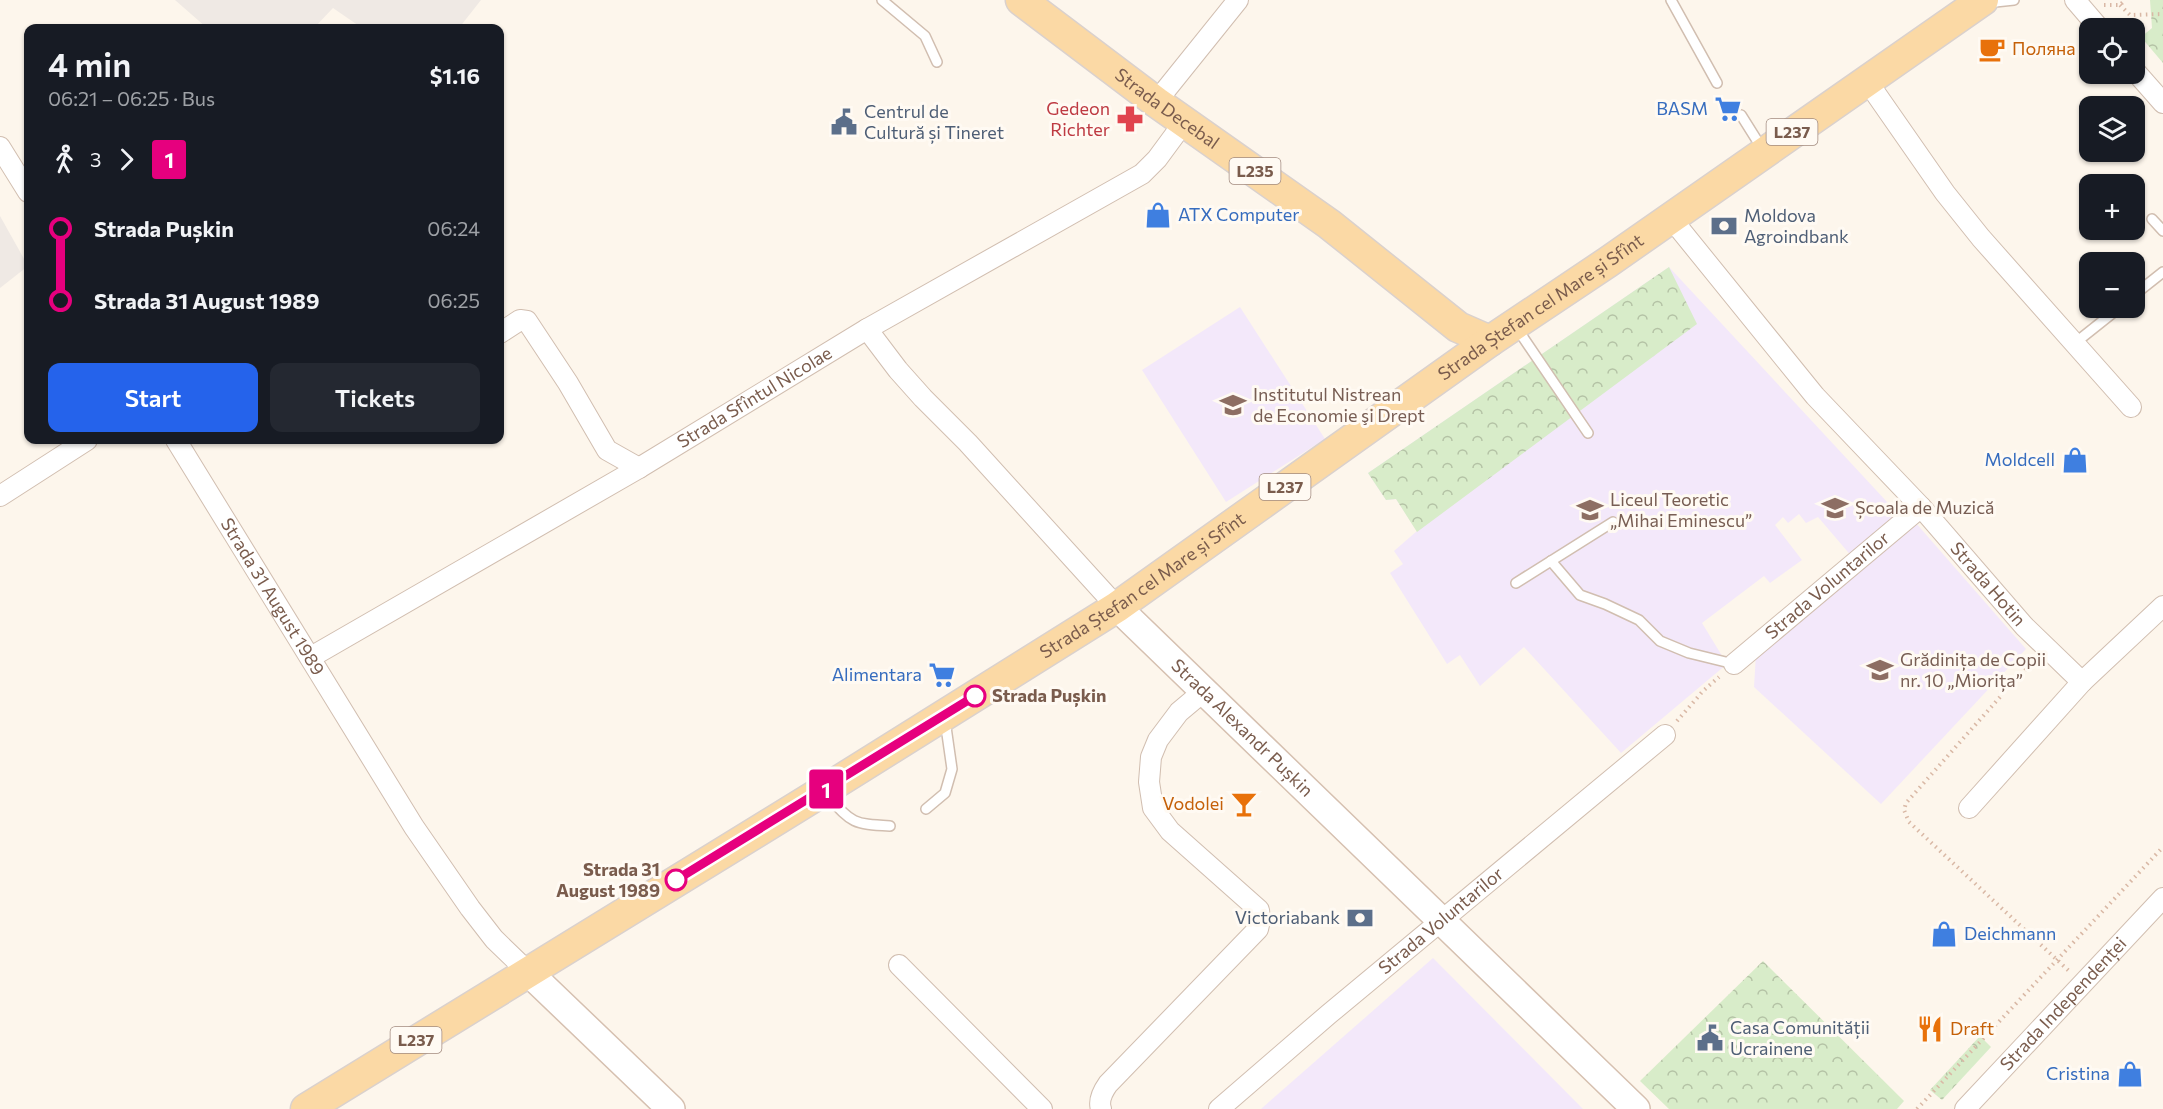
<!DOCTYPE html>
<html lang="en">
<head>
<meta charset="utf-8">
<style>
	:root { --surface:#171b24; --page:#242831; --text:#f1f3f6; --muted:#9ea1a6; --accent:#2563eb }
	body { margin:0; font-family:Commissioner,sans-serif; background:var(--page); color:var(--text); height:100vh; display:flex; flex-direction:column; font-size:22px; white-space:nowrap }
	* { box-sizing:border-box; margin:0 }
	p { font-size:20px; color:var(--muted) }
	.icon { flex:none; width:33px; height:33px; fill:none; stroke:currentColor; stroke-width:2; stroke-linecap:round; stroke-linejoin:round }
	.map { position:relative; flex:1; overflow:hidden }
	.sheet { position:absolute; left:24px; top:24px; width:480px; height:420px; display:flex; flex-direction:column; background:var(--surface); border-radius:12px; box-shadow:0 2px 4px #0004 }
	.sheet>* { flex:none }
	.badge { padding:0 12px; border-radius:4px; font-size:21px; line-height:39px }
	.tools { position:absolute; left:2079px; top:18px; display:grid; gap:12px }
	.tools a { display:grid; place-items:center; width:66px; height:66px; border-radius:12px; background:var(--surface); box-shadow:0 2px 4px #0004; font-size:30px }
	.map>.badge { position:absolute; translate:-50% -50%; box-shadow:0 0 0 3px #fff }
	.legs { display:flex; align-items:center; gap:9px; height:66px; padding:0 24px; font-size:20px }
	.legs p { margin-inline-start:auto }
	.overview { display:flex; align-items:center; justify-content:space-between; height:102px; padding:0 24px }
	h1 { font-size:33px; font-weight:600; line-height:45px }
	.cta { display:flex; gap:12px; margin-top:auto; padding:12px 24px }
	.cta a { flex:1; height:69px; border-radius:12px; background:var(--accent); color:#fff; font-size:24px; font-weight:600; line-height:69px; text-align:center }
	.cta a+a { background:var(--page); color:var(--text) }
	ul { padding:0 24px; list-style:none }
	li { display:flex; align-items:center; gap:21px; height:72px; font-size:22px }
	li i { display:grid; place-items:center; width:9px; height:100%; margin:0 8px; background:currentColor }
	li i::after { content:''; width:15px; height:15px; margin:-8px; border:4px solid; border-radius:50%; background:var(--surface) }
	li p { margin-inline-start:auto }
	li:first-child i { background:linear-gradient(#0000 50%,currentColor 0) }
	li:last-child i { background:linear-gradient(currentColor 50%,#0000 0) }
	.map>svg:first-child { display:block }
	.industrial { fill:#efe9e4 }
	.education { fill:#f3e8fa }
	.forest { fill:url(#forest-crowns) }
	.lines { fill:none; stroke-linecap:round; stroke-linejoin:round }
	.lane-casing { stroke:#d1beb0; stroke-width:12 }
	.street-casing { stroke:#d1beb0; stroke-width:22 }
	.secondary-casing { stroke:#d6c0b0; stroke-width:30 }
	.primary-casing { stroke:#dad1cd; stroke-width:33 }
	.path { stroke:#d9b8a5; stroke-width:4; stroke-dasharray:1.5 4.5; stroke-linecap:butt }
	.lane { stroke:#fff; stroke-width:9 }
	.street { stroke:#fff; stroke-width:20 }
	.secondary { stroke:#fff; stroke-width:27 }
	.primary { stroke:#fbd9a5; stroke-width:30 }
	.line-1-casing { stroke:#fff; stroke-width:14 }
	.line-1 { stroke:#e6007e; stroke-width:9 }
	.stop-1-dot { fill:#fff; stroke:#e6007e; stroke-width:3 }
	.labels { text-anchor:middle; stroke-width:6; stroke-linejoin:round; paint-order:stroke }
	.shield { fill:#fffaf3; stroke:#a28b7f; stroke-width:1.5 }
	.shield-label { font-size:16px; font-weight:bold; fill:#7a5c4d }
	.food-label { font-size:18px; fill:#c56008; stroke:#fffaf3; text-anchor:start }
	.street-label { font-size:18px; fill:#7a5c4d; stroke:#fffaf3 }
	.health-label { font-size:18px; fill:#be3a42; stroke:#fffaf3; text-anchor:end }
	.shop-label { font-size:18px; fill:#366cbe; stroke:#fffaf3; text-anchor:end }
	.service-label { font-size:18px; fill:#4e5e75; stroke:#fffaf3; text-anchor:start }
	.education-label { font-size:18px; fill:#785e54; stroke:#fffaf3; text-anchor:start }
	.stop-label { font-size:18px; font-weight:bold; fill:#7a5c4d; stroke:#fffaf3; text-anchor:start }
</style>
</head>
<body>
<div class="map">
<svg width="2163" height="1109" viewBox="0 0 2163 1109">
	<defs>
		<pattern id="forest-crowns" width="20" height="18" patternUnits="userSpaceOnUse" patternTransform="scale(1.5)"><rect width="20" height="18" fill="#d8ecc9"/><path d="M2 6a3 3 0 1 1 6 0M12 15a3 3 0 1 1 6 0" fill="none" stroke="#b4c2a5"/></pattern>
	</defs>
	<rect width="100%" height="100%" fill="#fdf6ec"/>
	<g class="industrial">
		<polygon points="175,0 481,0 459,28 362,28 333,8 314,28 207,28"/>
		<polygon points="0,216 28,266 0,288"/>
	</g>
	<g class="education">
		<polygon points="1669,267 1901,517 1853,558 1818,517 1806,523 1799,514 1788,523 1783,517 1775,525 1802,560 1770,583 1764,576 1702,623 1727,664 1621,753 1524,647 1480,686 1460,655 1447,664 1390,573 1403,564 1394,551 1417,531 1396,499 1386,500 1368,473"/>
		<polygon points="1240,307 1325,439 1226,502 1142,370"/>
		<polygon points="1915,522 2026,649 1881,804 1754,687 1756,654"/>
		<polygon points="1433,958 1583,1109 1261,1109"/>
	</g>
	<g class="forest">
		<polygon points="2150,0 2163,0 2163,63 2141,37 2152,28"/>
		<polygon points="1669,267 1697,324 1417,532 1396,499 1386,500 1368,473"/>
		<polygon points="1763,961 1904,1101 1897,1109 1669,1109 1640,1081"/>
		<polygon points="1980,1036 1991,1047 1942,1100 1930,1090"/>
	</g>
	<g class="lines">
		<g class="lane-casing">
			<g id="lane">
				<polyline points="882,0 925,36 937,62"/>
				<polyline points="1671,0 1717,83"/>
				<polyline points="1986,3 2014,0"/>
				<polyline points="1741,115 1763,150"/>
				<polyline points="2152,219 2163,231"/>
				<polyline points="2134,295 2163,272"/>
				<polyline points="1516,327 1588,433"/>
				<polyline points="2075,343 2119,308"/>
				<polyline points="1551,561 1580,595 1605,604 1639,620 1660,641 1689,653 1734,664"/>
				<polyline points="1516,583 1613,522"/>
				<path d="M827,795C852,823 852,824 890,826"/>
				<polyline points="926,809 945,793 952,769 945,720"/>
			</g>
		</g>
		<g class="street-casing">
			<g id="street">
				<polyline points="2075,0 2099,28"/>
				<polyline points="2134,70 2163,103"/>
				<polyline points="1867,81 1945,193 1981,238 2131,407"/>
				<polyline points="1156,102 1238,0"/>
				<polyline points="0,147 28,192"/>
				<path id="s1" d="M1670,217L1815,396L1921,507L2024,626L2082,682L1969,808"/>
				<polyline points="867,329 898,370 923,398 968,443 1117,607"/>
				<polyline points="500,333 520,320 527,321 568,383 607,450 639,468"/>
				<path id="s2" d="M176,440L414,827L470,908L494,939L527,971"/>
				<polyline points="0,496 87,440"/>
				<path id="s3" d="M311,657L639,468L867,329L1142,174L1157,159L1185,121"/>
				<path id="s4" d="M1734,664L1921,507"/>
				<polyline points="2082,682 2163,606"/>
				<polyline points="899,965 1042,1109"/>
				<path d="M1101,1109C1098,1100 1103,1091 1108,1084L1258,929L1260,920L1259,910L1170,831L1153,808L1149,782L1151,757L1158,740L1179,712L1204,691"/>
				<path id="s5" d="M1219,1109L1329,1014L1665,735"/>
				<path id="s6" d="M1965,1109L2163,898"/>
			</g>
		</g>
		<g class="secondary-casing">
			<g id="secondary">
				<path id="s7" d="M1117,607L1636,1109"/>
				<polyline points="527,971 671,1109"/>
			</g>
		</g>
		<g class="primary-casing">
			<g id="primary">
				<path id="s8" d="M1021,0L1156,102L1329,224L1458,327L1490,341"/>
				<path id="s9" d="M306,1109L823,791L1117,607L1490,341L1608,262L1983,0"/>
			</g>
		</g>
		<g class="path">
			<polyline points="2104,5 2120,5 2125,0"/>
			<polyline points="2120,5 2130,15 2163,14"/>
			<polyline points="2013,684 2034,660"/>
			<polyline points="2000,697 1906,803 1904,810 1909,822 2069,971"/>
			<polyline points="1677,721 1703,691 1719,677"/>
			<polyline points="1917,1109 2163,847"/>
		</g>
		<use href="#lane" class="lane"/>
		<use href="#street" class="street"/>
		<use href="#secondary" class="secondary"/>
		<use href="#primary" class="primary"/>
	</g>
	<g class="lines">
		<g class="line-1-casing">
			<polyline id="line-1" points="676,880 975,696"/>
		</g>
		<use href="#line-1" class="line-1"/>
	</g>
	<defs>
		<g id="cafe-bare" transform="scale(2.07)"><path d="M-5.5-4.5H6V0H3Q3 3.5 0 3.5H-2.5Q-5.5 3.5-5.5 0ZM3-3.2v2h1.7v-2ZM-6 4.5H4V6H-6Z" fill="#e8710a" stroke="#fffaf3" stroke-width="2.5" paint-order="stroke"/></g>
		<g id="supermarket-bare" transform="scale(2.07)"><path d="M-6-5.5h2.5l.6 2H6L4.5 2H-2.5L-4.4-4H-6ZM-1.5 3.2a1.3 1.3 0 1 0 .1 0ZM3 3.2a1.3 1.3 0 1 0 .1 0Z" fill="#3f7fe0" stroke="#fffaf3" stroke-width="2.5" paint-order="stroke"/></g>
		<g id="pharmacy-bare" transform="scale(2.07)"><path d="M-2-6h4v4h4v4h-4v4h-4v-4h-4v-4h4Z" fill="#e0444e" stroke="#fffaf3" stroke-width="2.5" paint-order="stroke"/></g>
		<g id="civic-bare" transform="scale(2.07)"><path d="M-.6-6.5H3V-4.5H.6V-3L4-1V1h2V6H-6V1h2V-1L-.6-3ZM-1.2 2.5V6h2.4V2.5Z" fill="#5c6f8a" stroke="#fffaf3" stroke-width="2.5" paint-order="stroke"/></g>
		<g id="shop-bare" transform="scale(2.07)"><path d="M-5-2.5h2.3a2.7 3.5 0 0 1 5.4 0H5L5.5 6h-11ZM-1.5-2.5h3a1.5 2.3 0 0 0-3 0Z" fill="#3f7fe0" stroke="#fffaf3" stroke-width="2.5" paint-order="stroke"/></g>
		<g id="bank-bare" transform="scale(2.07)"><path d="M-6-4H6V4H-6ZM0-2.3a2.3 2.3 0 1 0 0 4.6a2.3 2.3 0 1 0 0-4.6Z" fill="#5c6f8a" stroke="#fffaf3" stroke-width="2.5" paint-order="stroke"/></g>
		<g id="university-bare" transform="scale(2.07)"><path d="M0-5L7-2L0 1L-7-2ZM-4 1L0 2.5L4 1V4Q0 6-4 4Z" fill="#8d6e63" stroke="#fffaf3" stroke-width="2.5" paint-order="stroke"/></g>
		<g id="school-bare" transform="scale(2.07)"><path d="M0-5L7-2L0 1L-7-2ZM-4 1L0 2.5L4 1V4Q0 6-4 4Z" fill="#8d6e63" stroke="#fffaf3" stroke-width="2.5" paint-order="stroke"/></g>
		<g id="bar-bare" transform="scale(2.07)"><path d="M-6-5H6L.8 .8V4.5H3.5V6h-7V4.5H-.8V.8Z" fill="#e8710a" stroke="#fffaf3" stroke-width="2.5" paint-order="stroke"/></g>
		<g id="restaurant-bare" transform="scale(2.07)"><path d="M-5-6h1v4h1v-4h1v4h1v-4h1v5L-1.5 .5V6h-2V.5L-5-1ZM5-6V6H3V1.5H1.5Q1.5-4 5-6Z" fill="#e8710a" stroke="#fffaf3" stroke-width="2.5" paint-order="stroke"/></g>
	</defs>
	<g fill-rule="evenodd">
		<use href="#cafe-bare" x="1992" y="49"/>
		<use href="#supermarket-bare" x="1728" y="109"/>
		<use href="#pharmacy-bare" x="1130" y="119"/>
		<use href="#civic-bare" x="844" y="122"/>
		<use href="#shop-bare" x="1158" y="215"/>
		<use href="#bank-bare" x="1724" y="226"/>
		<use href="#university-bare" x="1233" y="405"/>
		<use href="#shop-bare" x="2075" y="460"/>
		<use href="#university-bare" x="1835" y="508"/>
		<use href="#school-bare" x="1590" y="510"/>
		<use href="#school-bare" x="1880" y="670"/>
		<use href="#supermarket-bare" x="942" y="675"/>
		<use href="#bar-bare" x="1244" y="804"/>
		<use href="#bank-bare" x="1360" y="918"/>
		<use href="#shop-bare" x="1944" y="934"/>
		<use href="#restaurant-bare" x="1930" y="1029"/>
		<use href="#civic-bare" x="1710" y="1038"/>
		<use href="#shop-bare" x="2130" y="1074"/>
	</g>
	<g class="stop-1-dot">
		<circle cx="975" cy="696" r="10"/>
		<circle cx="676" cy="880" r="10"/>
	</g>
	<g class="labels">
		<g class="shield">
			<rect x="1766.5" y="119" width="51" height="26" rx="4.5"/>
			<rect x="1229.5" y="158" width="51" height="26" rx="4.5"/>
			<rect x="1259.5" y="474" width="51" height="26" rx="4.5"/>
			<rect x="390.5" y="1027" width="51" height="26" rx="4.5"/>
		</g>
		<g class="shield-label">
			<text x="1792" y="138">L237</text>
			<text x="1255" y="177">L235</text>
			<text x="1285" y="493">L237</text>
			<text x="416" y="1046">L237</text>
		</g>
		<g class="food-label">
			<text x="2012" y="55">Поляна</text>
			<text x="1224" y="810" text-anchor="end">Vodolei</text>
			<text x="1950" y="1035">Draft</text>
		</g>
		<g class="street-label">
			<text dy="6" stroke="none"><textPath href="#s8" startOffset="182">Strada Decebal</textPath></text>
			<text dy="6" stroke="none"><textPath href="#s9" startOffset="1473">Strada Ștefan cel Mare și Sfînt</textPath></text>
			<text dy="6" stroke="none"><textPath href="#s3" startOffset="514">Strada Sfîntul Nicolae</textPath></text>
			<text dy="6" stroke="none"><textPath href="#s9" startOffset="987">Strada Ștefan cel Mare și Sfînt</textPath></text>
			<text dy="6" stroke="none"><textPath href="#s1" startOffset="486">Strada Hotin</textPath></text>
			<text dy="6" stroke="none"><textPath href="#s4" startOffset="122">Strada Voluntarilor</textPath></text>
			<text dy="6" stroke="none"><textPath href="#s2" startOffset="184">Strada 31 August 1989</textPath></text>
			<text dy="6" stroke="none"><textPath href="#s7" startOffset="174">Strada Alexandr Pușkin</textPath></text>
			<text dy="6" stroke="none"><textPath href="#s5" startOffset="291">Strada Voluntarilor</textPath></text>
			<text dy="6" stroke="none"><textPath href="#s6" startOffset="144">Strada Independenței</textPath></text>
		</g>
		<g class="health-label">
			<text x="1110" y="115">Gedeon<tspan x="1110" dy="21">Richter</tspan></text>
		</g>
		<g class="shop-label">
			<text x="1708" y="115">BASM</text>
			<text x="1178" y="221" text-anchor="start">ATX Computer</text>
			<text x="2055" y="466">Moldcell</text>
			<text x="922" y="681">Alimentara</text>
			<text x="1964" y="940" text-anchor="start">Deichmann</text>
			<text x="2110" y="1080">Cristina</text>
		</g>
		<g class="service-label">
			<text x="864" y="118">Centrul de<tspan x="864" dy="21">Cultură și Tineret</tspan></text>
			<text x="1744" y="222">Moldova<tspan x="1744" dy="21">Agroindbank</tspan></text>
			<text x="1340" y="924" text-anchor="end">Victoriabank</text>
			<text x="1730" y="1034">Casa Comunității<tspan x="1730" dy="21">Ucrainene</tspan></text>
		</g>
		<g class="education-label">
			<text x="1253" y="401">Institutul Nistrean<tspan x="1253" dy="21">de Economie şi Drept</tspan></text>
			<text x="1610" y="506">Liceul Teoretic<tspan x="1610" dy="21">„Mihai Eminescu”</tspan></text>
			<text x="1855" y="514">Școala de Muzică</text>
			<text x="1900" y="666">Grădinița de Copii<tspan x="1900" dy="21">nr. 10 „Miorița”</tspan></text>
		</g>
		<g class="stop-label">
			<text x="992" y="702">Strada Pușkin</text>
			<text x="660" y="876" text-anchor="end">Strada 31<tspan x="660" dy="21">August 1989</tspan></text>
		</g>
	</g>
</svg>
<div class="tools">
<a><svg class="icon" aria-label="locate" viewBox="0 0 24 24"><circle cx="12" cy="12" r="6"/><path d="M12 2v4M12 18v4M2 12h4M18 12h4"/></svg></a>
<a><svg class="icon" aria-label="layers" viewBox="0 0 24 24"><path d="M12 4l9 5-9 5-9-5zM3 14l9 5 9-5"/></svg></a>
<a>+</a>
<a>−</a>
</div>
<b class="badge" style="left:826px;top:789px;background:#e6007e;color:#fff">1</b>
<section class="sheet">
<div class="overview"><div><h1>4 min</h1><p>06:21 – 06:25 · Bus</p></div><b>$1.16</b></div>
<div class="legs"><svg class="icon" aria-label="walk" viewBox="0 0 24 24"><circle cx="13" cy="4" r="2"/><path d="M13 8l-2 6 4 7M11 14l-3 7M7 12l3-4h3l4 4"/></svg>3<svg class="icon" aria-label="forward" viewBox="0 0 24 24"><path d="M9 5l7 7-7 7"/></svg><b class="badge" style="background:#e6007e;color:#fff">1</b></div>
<ul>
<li><i style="color:#e6007e"></i><b>Strada Pușkin</b><p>06:24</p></li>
<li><i style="color:#e6007e"></i><b>Strada 31 August 1989</b><p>06:25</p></li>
</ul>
<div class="cta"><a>Start</a><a>Tickets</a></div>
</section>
</div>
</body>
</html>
